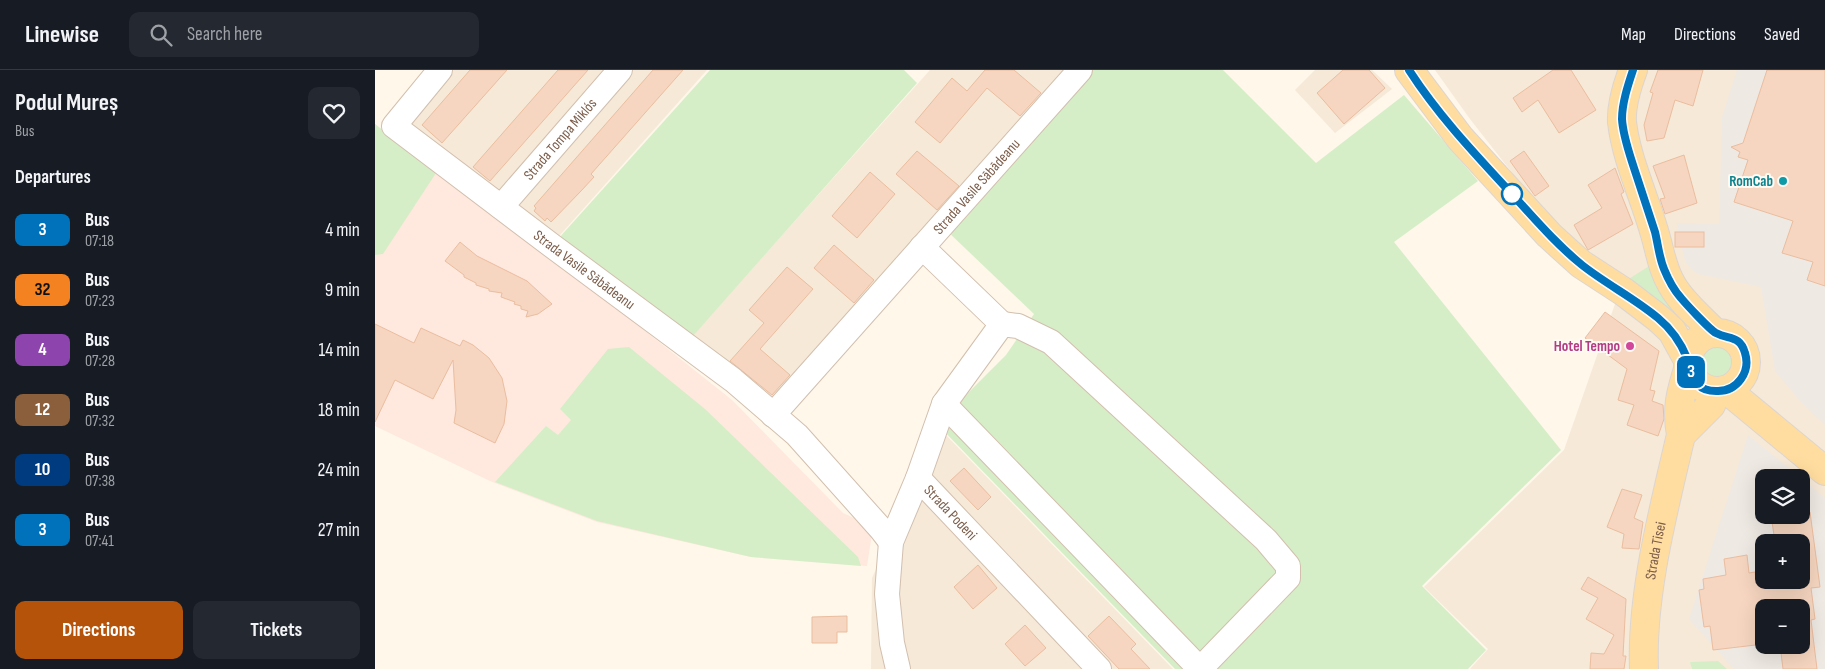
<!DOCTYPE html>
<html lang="en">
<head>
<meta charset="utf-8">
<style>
	:root { --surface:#171b24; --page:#242831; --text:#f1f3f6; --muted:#9ea1a6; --line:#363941; --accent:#b45309 }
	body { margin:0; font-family:"Sofia Sans Condensed",sans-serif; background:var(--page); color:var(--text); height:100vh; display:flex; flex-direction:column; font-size:19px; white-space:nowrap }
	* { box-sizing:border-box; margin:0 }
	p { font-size:16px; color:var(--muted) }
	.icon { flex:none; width:28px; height:28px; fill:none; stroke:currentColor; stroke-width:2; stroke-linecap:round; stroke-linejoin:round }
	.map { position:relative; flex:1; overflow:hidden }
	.details { display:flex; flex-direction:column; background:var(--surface); width:375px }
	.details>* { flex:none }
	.badge { padding:0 10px; border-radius:8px; font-size:18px; line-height:32px }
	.fabs { position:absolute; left:1380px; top:399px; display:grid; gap:10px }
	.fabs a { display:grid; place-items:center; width:55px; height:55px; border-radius:10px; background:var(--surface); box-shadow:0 5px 20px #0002; font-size:25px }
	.map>.badge { position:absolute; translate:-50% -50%; box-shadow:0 0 0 2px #fff }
	h2 { padding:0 15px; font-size:19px; line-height:45px }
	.round { display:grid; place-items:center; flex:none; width:52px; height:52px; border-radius:10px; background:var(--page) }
	.overview { display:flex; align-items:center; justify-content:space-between; height:85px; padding:0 15px }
	h1 { font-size:24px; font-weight:700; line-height:38px }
	.cta { display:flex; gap:10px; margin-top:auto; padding:10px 15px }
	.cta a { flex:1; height:58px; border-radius:10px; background:var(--accent); color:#fff; font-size:20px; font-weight:700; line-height:58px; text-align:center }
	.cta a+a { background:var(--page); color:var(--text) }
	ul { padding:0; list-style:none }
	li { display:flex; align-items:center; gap:15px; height:60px; padding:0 15px }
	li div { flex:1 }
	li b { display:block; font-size:19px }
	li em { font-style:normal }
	li .badge { min-width:55px; font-weight:700; text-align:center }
	header { display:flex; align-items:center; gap:30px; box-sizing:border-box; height:70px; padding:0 25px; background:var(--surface); border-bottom:1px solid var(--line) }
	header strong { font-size:24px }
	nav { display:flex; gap:28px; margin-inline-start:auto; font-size:18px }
	.search { width:350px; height:45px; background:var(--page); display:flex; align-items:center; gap:12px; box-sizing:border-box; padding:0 18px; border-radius:10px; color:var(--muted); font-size:19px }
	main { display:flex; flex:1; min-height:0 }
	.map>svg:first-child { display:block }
	.residential { fill:#f6e9d8; fill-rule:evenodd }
	.commercial { fill:#ffe8de }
	.industrial { fill:#efe9e3; fill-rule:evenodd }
	.green { fill:#d6eec7 }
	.building { fill:#f6d6c0; stroke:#eabd9f }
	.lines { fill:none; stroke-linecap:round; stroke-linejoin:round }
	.minor-casing { stroke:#d2bfae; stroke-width:26 }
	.major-casing { stroke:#ddd5d0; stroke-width:30 }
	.minor { stroke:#fff; stroke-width:24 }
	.major { stroke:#ffdda0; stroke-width:28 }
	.line-casing { stroke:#fff; stroke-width:11 }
	.line { stroke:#0072bc; stroke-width:8 }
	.culture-dot { fill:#0f9aa8; stroke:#fffaf2; stroke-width:2 }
	.stop-dot { fill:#fff; stroke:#0072bc; stroke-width:2.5 }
	.hotel-dot { fill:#d1479c; stroke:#fffaf2; stroke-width:2 }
	.labels { text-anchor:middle; stroke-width:4; stroke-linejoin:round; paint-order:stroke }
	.street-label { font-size:15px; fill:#7c5d4a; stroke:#fffaf2 }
	.culture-label { font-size:15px; font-weight:bold; fill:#0d838f; stroke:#fffaf2; text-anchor:end }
	.hotel-label { font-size:15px; font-weight:bold; fill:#b23c85; stroke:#fffaf2; text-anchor:end }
</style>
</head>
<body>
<header>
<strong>Linewise</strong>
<div class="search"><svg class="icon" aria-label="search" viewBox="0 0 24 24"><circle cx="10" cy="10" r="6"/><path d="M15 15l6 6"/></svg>Search here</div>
<nav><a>Map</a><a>Directions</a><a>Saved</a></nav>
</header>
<main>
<section class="details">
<div class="overview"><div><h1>Podul Mureș</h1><p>Bus</p></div><a class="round"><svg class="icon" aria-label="heart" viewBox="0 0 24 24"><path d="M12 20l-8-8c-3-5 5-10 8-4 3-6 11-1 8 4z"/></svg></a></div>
<h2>Departures</h2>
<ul>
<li><span class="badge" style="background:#0072bc;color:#fff">3</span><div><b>Bus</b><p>07:18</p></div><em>4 min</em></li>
<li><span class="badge" style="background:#f58220;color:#111">32</span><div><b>Bus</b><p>07:23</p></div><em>9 min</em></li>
<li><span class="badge" style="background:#8e44ad;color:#fff">4</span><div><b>Bus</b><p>07:28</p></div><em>14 min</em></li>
<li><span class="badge" style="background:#8b5e3c;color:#fff">12</span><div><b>Bus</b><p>07:32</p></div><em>18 min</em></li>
<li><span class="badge" style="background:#003b80;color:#fff">10</span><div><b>Bus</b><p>07:38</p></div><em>24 min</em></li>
<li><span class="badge" style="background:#0072bc;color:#fff">3</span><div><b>Bus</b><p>07:41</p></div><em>27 min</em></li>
</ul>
<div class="cta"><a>Directions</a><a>Tickets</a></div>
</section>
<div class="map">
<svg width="1450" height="599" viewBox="0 0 1450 599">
	<rect width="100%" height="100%" fill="#fef7ea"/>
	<g class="residential">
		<polygon points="75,0 332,0 177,174 24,58"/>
		<polygon points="555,0 697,0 398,338 317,266"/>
		<polygon points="940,0 997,0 1017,19 960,63 920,20"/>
		<path d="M1060,0H1450V599H1095L1113,579L1049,517L1189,380L1240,234L1095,49ZM1389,408H1426V445H1389ZM1389,472H1426V510H1389ZM1389,538H1426V575H1389Z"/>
		<polygon points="565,359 798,599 496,599 497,508"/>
	</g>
	<polygon class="commercial" points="0,54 61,103 240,237 357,330 468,443 498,457 492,496 376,487 222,452 115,411 0,356"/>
	<g class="industrial">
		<polygon points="1362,0 1450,0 1450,355 1425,331 1400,301 1386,217 1323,204 1316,199 1310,191 1305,170 1302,153 1344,154 1347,47"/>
		<path d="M1373,365L1425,407L1389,408V445H1426V408L1450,428V599H1359L1314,549ZM1389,472H1426V510H1389ZM1389,538H1426V575H1389Z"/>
	</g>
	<g class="green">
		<polygon points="335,0 529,0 542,13 318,266 183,169"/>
		<polygon points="711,0 848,0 941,93 1029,25 1103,111 1019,172 1186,380 1047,516 1111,580 1093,599 800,599 562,354 631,285 659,244 570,159"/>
		<polygon points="0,54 61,103 8,184 0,185"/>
		<polygon points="1285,189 1309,247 1305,254 1249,212"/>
		<circle cx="1344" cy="292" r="19"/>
		<polygon points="254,277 330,339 483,487 486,496 376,487 222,451 120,412 171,356 183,365 196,350 185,339 233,279"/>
		<polygon points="1343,591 1352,599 1317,599 1315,592"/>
	</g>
	<g class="building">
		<polygon points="95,0 132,0 67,73 47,55"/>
		<polygon points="183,0 213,0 115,111 98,97"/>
		<polygon points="278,0 308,0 216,104 219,107 206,121 176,152 172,148 170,151 159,141 161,138 159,136"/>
		<polygon points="610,0 639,0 666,23 645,46 612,18 565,73 540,52 577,8 592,21"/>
		<polygon points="968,0 994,0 1010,18 969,54 942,23"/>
		<polygon points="1178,0 1196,0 1221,40 1184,63 1163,30 1147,42 1138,28"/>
		<polygon points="1283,0 1328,0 1318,36 1300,30 1289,68 1272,71 1269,55 1278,23 1275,22"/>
		<polygon points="1392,0 1450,0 1450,216 1432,210 1438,192 1407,183 1418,151 1359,132 1373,90 1363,87 1365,82 1356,77 1368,73"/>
		<polygon points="542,81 584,116 562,140 521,104"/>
		<polygon points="1149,81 1174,116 1160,126 1135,91"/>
		<polygon points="1309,85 1322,133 1290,144 1285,129 1290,128 1278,96"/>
		<polygon points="1240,98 1249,122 1246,124 1258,154 1213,180 1199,155 1227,138 1213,115"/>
		<polygon points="495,102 520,124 482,168 457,146"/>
		<rect x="1300" y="162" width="29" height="15"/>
		<polygon points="85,172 102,186 152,211 177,234 163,244 151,247 153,241 146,239 146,236 139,234 140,232 126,227 127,223 114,221 114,219 101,215 101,213 89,207 89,205 70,191"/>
		<polygon points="459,175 499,210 479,233 439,198"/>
		<polygon points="412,197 438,219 385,279 415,305 397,325 355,291 389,253 374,240"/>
		<polygon points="1230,242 1284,281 1275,320 1280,321 1277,331 1288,335 1289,349 1283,366 1252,355 1259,335 1243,330 1252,299 1210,268"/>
		<polygon points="0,254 39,273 46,258 85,276 88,270 98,275 114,288 127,308 132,331 129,354 120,373 79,353 81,340 78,290 58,329 20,310 0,352"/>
		<polygon points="589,398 616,427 603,440 575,411"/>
		<polygon points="1247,419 1267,425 1259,448 1268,452 1264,479 1247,478 1249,464 1232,457"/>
		<polygon points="1426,442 1435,442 1445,517 1436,518 1440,549 1436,550 1442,599 1408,599 1405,575 1426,575 1426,538 1389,538 1389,574 1338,580 1335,556 1329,557 1324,520 1329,519 1328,509 1351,505 1349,489 1372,485 1374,503 1380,502 1381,510 1426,510 1426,472 1400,472 1396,445 1426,445"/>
		<polygon points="603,495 622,518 598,539 579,517"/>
		<polygon points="1213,507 1251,529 1248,586 1251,586 1249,599 1215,599 1216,583 1229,584 1239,565 1211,549 1223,528 1206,519"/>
		<polygon points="472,546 472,562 462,562 462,573 437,573 437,547"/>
		<polygon points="734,546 761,574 756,579 775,599 744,599 713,566"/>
		<polygon points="650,555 671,578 650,596 630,574"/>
	</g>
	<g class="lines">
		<g class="minor-casing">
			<g id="minor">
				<path id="s1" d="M65,0L19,56L176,175L358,310L422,365L506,459L516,472"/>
				<path id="s2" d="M126,137L245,0"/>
				<polyline points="547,177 627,254"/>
				<polyline points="569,334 825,599"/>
				<path id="s3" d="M398,345L705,0"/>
				<polyline points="543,408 569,334 627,254 643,256 676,272 891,470 913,496 913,508 825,599"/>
				<path id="s4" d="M523,599L517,573L512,524L516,472L543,408L724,599"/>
			</g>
		</g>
		<g class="major-casing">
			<g id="major">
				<polyline points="1034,0 1085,68 1174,165 1206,194 1249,222 1283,248 1297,261 1313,290"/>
				<path d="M1258,0C1252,16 1246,35 1247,52C1251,88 1269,126 1279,161C1285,180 1287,199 1297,215C1307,233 1326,248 1340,263"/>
				<circle cx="1342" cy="292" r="29"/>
				<polyline points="1352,320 1450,401"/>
				<polyline points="1306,365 1336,335 1342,322"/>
				<path id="s5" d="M1269,599C1266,524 1289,438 1306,365C1301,338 1306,321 1314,296"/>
			</g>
		</g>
		<use href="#minor" class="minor"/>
		<use href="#major" class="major"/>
	</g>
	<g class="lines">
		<g class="line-casing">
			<path id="line" d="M1034,0C1063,45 1100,84 1136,123C1159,148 1181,174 1207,195C1231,214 1259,228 1283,248C1295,258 1306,273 1312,288C1319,304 1317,322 1343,321C1362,321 1376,302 1370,283C1365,265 1354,270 1341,263C1335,260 1311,234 1306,228C1298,219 1293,209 1289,199C1284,187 1283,174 1280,162C1273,141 1266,119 1259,98C1254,82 1248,66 1247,49C1247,33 1253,15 1258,0"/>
		</g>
		<use href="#line" class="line"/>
	</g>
	<circle class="culture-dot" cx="1408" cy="111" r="5"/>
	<circle class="stop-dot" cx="1137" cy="124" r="10"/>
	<circle class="hotel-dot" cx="1255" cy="276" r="5"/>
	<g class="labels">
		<g class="street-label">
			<text dy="5" stroke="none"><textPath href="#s2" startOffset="90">Strada Tompa Miklós</textPath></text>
			<text dy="5" stroke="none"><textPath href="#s3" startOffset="306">Strada Vasile Săbădeanu</textPath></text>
			<text dy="5" stroke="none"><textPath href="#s1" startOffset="311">Strada Vasile Săbădeanu</textPath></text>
			<text dy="5" stroke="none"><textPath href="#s4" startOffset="245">Strada Podeni</textPath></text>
			<text dy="5" stroke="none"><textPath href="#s5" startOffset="119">Strada Tisei</textPath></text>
		</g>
		<g class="culture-label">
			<text x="1398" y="116">RomCab</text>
		</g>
		<g class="hotel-label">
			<text x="1245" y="281">Hotel Tempo</text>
		</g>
	</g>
</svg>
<div class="fabs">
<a><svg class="icon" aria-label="layers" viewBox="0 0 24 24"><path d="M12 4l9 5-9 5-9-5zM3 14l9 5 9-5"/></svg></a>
<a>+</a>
<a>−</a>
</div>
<b class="badge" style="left:1316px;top:302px;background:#0072bc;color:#fff">3</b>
</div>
</main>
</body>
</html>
